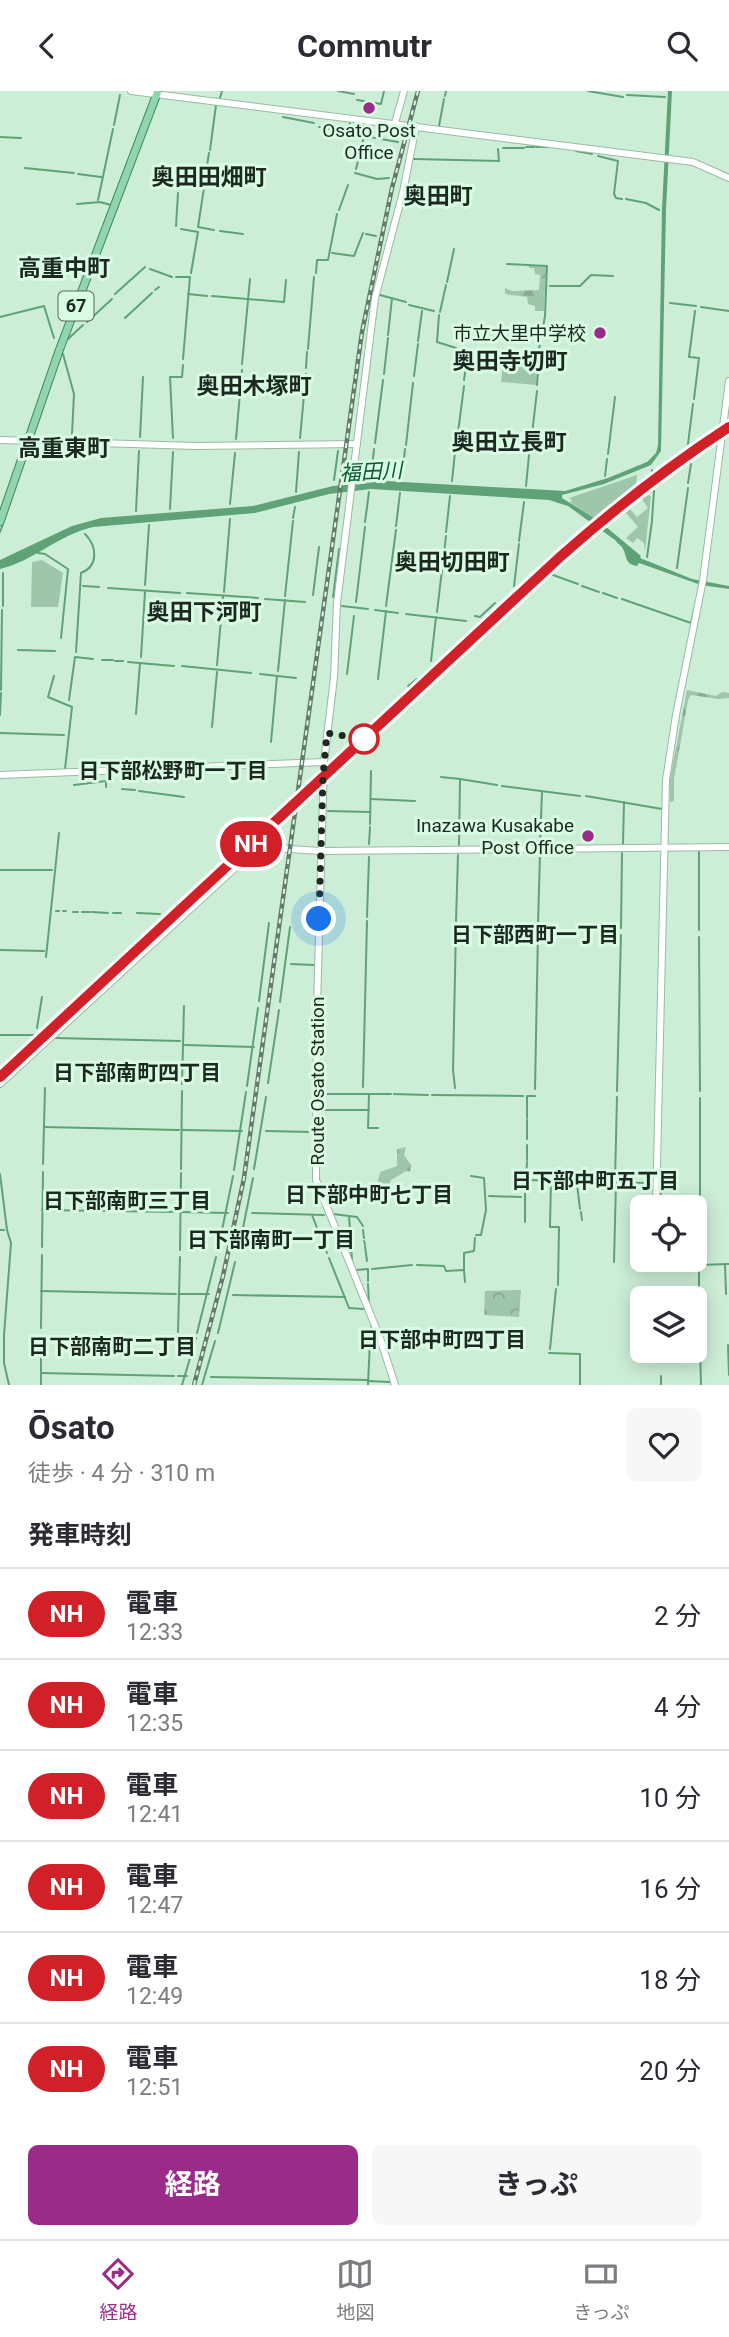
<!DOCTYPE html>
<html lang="ja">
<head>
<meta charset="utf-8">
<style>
	:root { --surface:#fff; --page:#f7f7f7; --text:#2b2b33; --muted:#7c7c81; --line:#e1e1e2; --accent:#9a2b89 }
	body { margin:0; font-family:Roboto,"Noto Sans JP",sans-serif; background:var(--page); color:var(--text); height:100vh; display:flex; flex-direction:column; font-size:26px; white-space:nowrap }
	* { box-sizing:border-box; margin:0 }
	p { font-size:23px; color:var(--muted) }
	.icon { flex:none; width:38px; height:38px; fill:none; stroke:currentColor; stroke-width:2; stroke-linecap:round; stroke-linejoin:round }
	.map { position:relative; height:1294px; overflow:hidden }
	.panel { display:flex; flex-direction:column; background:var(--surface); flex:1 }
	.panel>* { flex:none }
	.badge { padding:0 14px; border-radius:23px; font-size:24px; line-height:46px }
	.fabs { position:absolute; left:630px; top:1104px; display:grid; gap:14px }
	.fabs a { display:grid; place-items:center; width:77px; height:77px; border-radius:10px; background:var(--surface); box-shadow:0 4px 18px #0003; font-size:35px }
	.you { position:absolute; width:35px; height:35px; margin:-18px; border:5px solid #fff; border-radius:50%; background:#1a73e8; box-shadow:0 0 0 10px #1a73e833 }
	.map>.badge { position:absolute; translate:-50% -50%; box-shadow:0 0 0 4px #fff }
	h2 { padding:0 28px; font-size:26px; line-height:63px }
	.round { display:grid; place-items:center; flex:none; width:74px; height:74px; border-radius:10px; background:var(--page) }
	.summary { display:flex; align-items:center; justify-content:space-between; height:119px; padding:0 28px }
	h1 { font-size:33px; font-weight:700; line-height:52px }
	.action { display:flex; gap:14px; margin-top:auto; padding:14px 28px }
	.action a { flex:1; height:80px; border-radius:10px; background:var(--accent); color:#fff; font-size:28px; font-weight:700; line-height:80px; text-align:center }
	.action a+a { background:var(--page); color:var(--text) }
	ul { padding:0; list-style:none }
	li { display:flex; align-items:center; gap:21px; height:91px; padding:0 28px; border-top:2px solid var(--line) }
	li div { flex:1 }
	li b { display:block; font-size:26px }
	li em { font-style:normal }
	li .badge { min-width:77px; font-weight:700; text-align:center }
	header { display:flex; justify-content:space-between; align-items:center; height:91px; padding:0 28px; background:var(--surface); font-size:32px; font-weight:700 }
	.tabs { display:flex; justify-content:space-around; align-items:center; height:98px; border-top:2px solid var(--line); background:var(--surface); font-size:19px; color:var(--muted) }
	.tabs a { display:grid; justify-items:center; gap:4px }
	.tabs .selected { color:var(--accent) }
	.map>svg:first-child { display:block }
	.green { fill:#9ec6ab }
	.forest { fill:url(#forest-firs) }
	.park { fill:url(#park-crowns) }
	.water { fill:#5fa277 }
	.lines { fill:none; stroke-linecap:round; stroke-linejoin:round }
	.stream { stroke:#5fa277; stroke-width:2 }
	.secondary-casing { stroke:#9abaa4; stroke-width:8 }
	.primary-casing { stroke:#398759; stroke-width:9 }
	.secondary { stroke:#fff; stroke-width:6 }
	.primary { stroke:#91d5ae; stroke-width:7 }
	.rail-casing { stroke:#657a6b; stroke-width:4.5 }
	.rail { stroke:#d9fbe3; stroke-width:2; stroke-dasharray:5; stroke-linecap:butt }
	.line-casing { stroke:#fff; stroke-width:16 }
	.line { stroke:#d12027; stroke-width:10 }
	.walk { stroke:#1c2920; stroke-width:7; stroke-dasharray:0 12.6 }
	.poi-dot { fill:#9a2b89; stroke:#d9fbe3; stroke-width:2.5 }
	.stop-dot { fill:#fff; stroke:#d12027; stroke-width:3.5 }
	.labels { text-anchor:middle; stroke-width:6; stroke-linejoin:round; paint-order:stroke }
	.shield { fill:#d9fbe3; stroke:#55685a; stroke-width:2 }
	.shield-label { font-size:18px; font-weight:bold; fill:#1c2920 }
	.poi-label { font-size:19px; fill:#1c2920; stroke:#d9fbe3; text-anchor:end }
	.street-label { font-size:19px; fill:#1c2920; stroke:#d9fbe3 }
	.water-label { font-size:21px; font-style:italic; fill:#095c34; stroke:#d9fbe3 }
	.neighbourhood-label { font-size:21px; font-weight:bold; fill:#1c2920; stroke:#d9fbe3 }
	.quarter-label { font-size:23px; font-weight:bold; fill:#1c2920; stroke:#d9fbe3 }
</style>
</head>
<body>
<header><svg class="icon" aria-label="back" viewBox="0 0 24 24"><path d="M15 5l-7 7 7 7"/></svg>Commutr<svg class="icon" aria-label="search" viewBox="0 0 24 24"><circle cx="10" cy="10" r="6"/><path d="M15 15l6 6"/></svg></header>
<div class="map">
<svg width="729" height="1294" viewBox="0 0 729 1294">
	<defs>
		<pattern id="forest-firs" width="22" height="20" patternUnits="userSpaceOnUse" patternTransform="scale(1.75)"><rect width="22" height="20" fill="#9ec6ab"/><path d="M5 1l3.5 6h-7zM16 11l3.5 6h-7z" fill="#88aa93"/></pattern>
		<pattern id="park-crowns" width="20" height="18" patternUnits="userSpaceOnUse" patternTransform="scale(1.75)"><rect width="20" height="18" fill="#9ec6ab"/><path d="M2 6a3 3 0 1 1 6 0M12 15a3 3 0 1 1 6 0" fill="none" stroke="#88aa93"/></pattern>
	</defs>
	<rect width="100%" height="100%" fill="#cceed6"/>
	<g class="green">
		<polygon points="504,262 536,262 538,264 536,294 501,291"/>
		<polygon points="637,384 636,395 594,427 570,411 572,409 569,407"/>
		<polygon points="648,404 651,405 645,461 644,452 637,447 633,452 626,447 638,436 626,422 630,418 637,426 648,417 642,408"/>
		<polygon points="42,469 63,482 58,516 31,516 32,471"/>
	</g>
	<g class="forest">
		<polygon points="529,174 546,175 544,220 535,220 535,215 528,213 527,206 505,203 505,197 512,200 539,199 540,184 535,183 534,177 529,177"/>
		<polygon points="687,599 716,605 722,601 729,602 729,607 718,608 691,604 688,609 674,688 674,710 670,711 670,688"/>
		<polygon points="406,1056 404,1064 411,1074 410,1081 406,1080 391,1089 387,1100 380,1101 377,1094 380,1081 397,1075 397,1058"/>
	</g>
	<polygon class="park" points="521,1199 519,1226 484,1224 485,1200"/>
	<path class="water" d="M668,0H672L666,119L661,360L651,374L604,393L562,404V407L599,430L641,465L640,467L692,488L729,495V498L701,494L639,472L637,475C624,473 628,466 622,456C620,454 617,452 615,449L568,415L549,409L371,398L329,403L255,422L93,436C58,444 34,470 0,478V469L72,435L101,427L253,415L333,395L385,390L565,400L608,387L647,371L656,362L658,354L662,118Z"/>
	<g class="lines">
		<g class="stream">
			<polyline points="338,0 354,3"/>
			<polyline points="588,0 623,6"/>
			<polyline points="627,4 665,6"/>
			<polyline points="445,5 446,0"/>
			<polyline points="220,7 222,0"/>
			<polyline points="357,9 381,13 384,0"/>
			<polyline points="283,26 314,32"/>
			<polyline points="114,34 120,4"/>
			<polyline points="439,35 444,8"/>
			<polyline points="319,36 360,44"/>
			<polyline points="348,42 350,31"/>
			<polyline points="0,46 21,47"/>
			<polyline points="526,56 534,56"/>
			<polyline points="536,56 549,56"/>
			<polyline points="361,57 364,45 398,51"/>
			<polyline points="503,57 524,57"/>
			<polyline points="210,59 216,14"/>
			<polyline points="576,60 592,63"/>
			<polyline points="598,65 618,70 614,103 616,107 622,108"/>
			<polyline points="414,68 499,70 498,58"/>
			<polyline points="25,77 74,82"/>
			<polyline points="356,78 360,63"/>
			<polyline points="355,82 377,88 389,87"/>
			<polyline points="78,83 101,86"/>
			<polyline points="204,94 209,62"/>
			<polyline points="204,97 198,136 214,139"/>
			<polyline points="626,108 646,112 659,119"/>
			<polyline points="98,109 113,38"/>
			<polyline points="77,113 100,111 111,114"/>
			<polyline points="339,119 348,94"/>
			<polyline points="176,135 178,102"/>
			<polyline points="181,138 198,141 191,182"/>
			<polyline points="220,140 243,143"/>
			<polyline points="366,143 376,145"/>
			<polyline points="332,162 354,165 363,142"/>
			<polyline points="507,173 547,175 545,225 539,258"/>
			<polyline points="150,178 172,186"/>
			<polyline points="316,182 317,169 328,169 337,123"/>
			<polyline points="176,186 190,186 183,268"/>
			<polyline points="447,191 454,158"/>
			<polyline points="550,195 580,195 591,184 613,185"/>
			<polyline points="155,199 159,196"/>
			<polyline points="115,203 145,176"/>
			<polyline points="188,203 207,205"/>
			<polyline points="380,204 406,211"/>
			<polyline points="212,205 284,211 286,189"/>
			<polyline points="670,212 696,215"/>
			<polyline points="409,214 434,220"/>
			<polyline points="701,216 729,220"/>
			<polyline points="440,221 446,194"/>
			<polyline points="439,224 437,251 456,257"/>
			<polyline points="0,226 44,215 54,247"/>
			<polyline points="125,227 152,202"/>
			<polyline points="87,231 112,208"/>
			<polyline points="388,244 392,207"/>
			<polyline points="68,248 83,234"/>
			<polyline points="418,250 422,220"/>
			<polyline points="308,258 314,186"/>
			<polyline points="463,262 468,263 464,289"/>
			<polyline points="63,263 74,303 72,343"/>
			<polyline points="242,273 250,188"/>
			<polyline points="306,277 307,261"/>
			<polyline points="384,283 388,247"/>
			<polyline points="414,285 418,253"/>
			<polyline points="537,294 539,263"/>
			<polyline points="694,308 699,267 689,266 695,220"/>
			<polyline points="140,346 143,286"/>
			<polyline points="173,347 170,286 182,286 183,274"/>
			<polyline points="300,347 306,283"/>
			<polyline points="236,348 242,279"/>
			<polyline points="375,352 383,289"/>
			<polyline points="688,353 693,313"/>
			<polyline points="406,354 413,292"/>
			<polyline points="456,357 464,295"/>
			<polyline points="530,360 537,300"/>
			<polyline points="608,363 615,306"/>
			<polyline points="652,379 652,393"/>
			<polyline points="605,385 607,368"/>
			<polyline points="371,386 374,358"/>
			<polyline points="402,387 405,358"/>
			<polyline points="334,389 338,360"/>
			<polyline points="452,390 455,361"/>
			<polyline points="688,392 691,373"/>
			<polyline points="526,395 529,364"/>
			<polyline points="296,401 299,361"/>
			<polyline points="230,413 235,362"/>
			<polyline points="170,418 173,361"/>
			<polyline points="136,420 139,360"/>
			<polyline points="293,427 295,416"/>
			<polyline points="652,429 654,400"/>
			<polyline points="365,431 369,401"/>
			<polyline points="396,435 400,402"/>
			<polyline points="0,441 3,433"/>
			<polyline points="446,441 450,405"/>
			<polyline points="519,450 524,411"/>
			<polyline points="38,462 45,463 68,478 61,547"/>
			<polyline points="647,466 652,430"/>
			<polyline points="677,477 688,397"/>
			<polyline points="553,484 578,493"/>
			<polyline points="145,494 149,434"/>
			<polyline points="83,495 99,496"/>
			<polyline points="514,495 519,453"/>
			<polyline points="582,495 599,501"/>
			<polyline points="108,497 180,502"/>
			<polyline points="224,501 230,428"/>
			<polyline points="187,502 258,507"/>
			<polyline points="603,502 617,507"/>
			<polyline points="313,504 319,456"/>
			<polyline points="285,505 293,430"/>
			<polyline points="333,506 339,458"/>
			<polyline points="265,508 305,511"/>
			<polyline points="622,508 691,532 694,519"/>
			<polyline points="356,511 365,436"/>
			<polyline points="500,514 502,514"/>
			<polyline points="3,515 3,482"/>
			<polyline points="342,515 368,518"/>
			<polyline points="386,515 396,439"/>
			<polyline points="375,519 398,522"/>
			<polyline points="437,521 446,445"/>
			<polyline points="406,523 466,530"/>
			<polyline points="475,525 480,526 495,512"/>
			<polyline points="478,546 546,483"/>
			<polyline points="18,559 55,560"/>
			<path d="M76,561L81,482C99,475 97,455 85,443"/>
			<polyline points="141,566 145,501"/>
			<polyline points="102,569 113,569"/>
			<polyline points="115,570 123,570"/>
			<polyline points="431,570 436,526"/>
			<polyline points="128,571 174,575"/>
			<polyline points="217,574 223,505"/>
			<polyline points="182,575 251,582"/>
			<polyline points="442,579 473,551"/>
			<polyline points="278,580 285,509"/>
			<polyline points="260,583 296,587"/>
			<polyline points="347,583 354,525"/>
			<polyline points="54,585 48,606 72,616 65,678"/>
			<polyline points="378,588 386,520"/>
			<polyline points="408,595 417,588 425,596 441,581"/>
			<polyline points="1,599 2,519"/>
			<polyline points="69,609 75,566 93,568"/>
			<polyline points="136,623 140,572"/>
			<polyline points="0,624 1,602"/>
			<polyline points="212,636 217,581"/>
			<polyline points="0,642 64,644"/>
			<polyline points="271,651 277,585"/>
			<polyline points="441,686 460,688 459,754"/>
			<polyline points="460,688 497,694"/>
			<polyline points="74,694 106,690 106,696"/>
			<polyline points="502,695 580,705"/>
			<polyline points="122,698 135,699"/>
			<polyline points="139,700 184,706"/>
			<polyline points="586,705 662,718"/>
			<polyline points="371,708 415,710"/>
			<polyline points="328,720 369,721"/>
			<polyline points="370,733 371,680"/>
			<polyline points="369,753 370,736"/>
			<polyline points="540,753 542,701"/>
			<polyline points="623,753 624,711"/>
			<polyline points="699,761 699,839"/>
			<polyline points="0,779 52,779"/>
			<polyline points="56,820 59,820"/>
			<polyline points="63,820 66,820"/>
			<polyline points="73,821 78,821"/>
			<polyline points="82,821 90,821"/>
			<polyline points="92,821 108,822"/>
			<polyline points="113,822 121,822"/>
			<polyline points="137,822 160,823"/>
			<polyline points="167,824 169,824"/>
			<polyline points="174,825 176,825"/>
			<polyline points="367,826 369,766"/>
			<polyline points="456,830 458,764"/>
			<polyline points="538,834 540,763"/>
			<polyline points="621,837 622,762"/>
			<polyline points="699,846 700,1000"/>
			<polyline points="0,859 44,860"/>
			<polyline points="46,866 59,742"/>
			<polyline points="291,873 314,874"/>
			<polyline points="259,910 269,832"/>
			<polyline points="280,911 290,836"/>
			<polyline points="37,937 42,906"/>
			<polyline points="0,944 36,944 0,978"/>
			<polyline points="55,947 180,950"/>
			<polyline points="185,954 254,956"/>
			<polyline points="268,992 279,919"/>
			<polyline points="182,993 184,915"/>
			<polyline points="247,995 258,917"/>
			<polyline points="363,996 367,830"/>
			<polyline points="455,997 453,979 456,836"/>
			<polyline points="535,998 538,840"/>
			<polyline points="617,1000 621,844"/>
			<polyline points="321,1003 391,1003"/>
			<polyline points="369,1003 368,1037 378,1037"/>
			<polyline points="394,1003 428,1004"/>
			<polyline points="432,1004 523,1005"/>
			<polyline points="700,1007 700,1167"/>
			<polyline points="321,1019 369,1019"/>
			<polyline points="527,1027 527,1005 535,1005"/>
			<polyline points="44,1036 179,1039"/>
			<polyline points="182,1039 242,1040"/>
			<polyline points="266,1040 312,1041"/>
			<polyline points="527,1048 527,1029"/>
			<polyline points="527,1069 527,1054"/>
			<polyline points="43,1073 45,997"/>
			<polyline points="181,1078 182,1000"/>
			<polyline points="254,1078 266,1006"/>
			<polyline points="234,1079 246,1001"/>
			<polyline points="0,1083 7,1139 11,1152 4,1244 4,1272 9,1294"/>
			<polyline points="471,1085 484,1087 486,1119 481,1144 476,1144"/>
			<polyline points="526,1086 527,1071"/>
			<polyline points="526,1089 571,1090"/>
			<polyline points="615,1089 617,1006"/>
			<polyline points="551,1090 550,1136 559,1136 558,1194"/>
			<polyline points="577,1091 653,1092"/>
			<polyline points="577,1093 580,1118"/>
			<polyline points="525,1095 525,1099"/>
			<polyline points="489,1105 521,1106"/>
			<polyline points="660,1116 661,1092"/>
			<polyline points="42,1119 177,1121"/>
			<polyline points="180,1121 228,1122"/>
			<polyline points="581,1121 582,1129"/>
			<polyline points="252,1122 324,1124"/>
			<polyline points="333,1123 357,1126 363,1135"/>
			<polyline points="312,1124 327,1162"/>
			<polyline points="349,1125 352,1169"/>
			<polyline points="525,1131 525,1102"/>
			<polyline points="0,1139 4,1139"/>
			<polyline points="363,1139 364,1147"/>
			<polyline points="364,1150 365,1153"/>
			<polyline points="365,1155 367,1170"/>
			<polyline points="42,1156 43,1081"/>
			<polyline points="239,1157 253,1087"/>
			<polyline points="180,1159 181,1082"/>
			<polyline points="218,1159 233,1085"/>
			<polyline points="329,1167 349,1217 364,1218"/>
			<polyline points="614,1171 616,1091"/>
			<polyline points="725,1173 726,1203"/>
			<polyline points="417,1174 444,1175 446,1180 464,1179 465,1191"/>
			<polyline points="662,1174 693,1174"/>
			<polyline points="372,1178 412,1174"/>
			<polyline points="356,1179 368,1178 368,1190"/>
			<polyline points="464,1179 464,1162 474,1160 475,1147"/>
			<polyline points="368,1193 369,1213"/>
			<polyline points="41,1200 176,1203"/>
			<polyline points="699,1202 699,1174 729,1173"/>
			<polyline points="179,1203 209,1203"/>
			<polyline points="233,1204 345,1206"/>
			<polyline points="700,1210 700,1220"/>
			<polyline points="700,1223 700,1251"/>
			<polyline points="41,1237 42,1164"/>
			<polyline points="178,1241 180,1166"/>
			<polyline points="197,1242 216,1166"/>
			<polyline points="218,1242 235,1171"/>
			<polyline points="371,1246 371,1236"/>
			<polyline points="728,1254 729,1284"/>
			<polyline points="700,1255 701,1294"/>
			<polyline points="550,1258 556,1198"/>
			<polyline points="549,1262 580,1263 580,1294"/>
			<polyline points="41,1282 174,1285"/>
			<polyline points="178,1285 187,1285"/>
			<polyline points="661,1285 661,1294"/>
			<polyline points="211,1286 368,1289"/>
			<polyline points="368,1290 390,1291"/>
			<polyline points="41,1294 41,1246"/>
			<polyline points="182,1294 196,1247"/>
			<polyline points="202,1294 215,1250"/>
			<polyline points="368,1294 370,1250"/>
		</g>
		<g class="secondary-casing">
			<g id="secondary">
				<polyline points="131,0 693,71 729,87"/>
				<polyline points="395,32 404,0"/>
				<polyline points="0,349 196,355 357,353"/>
				<polyline points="0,684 324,671"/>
				<polyline points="0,993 258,756 320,760 729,756"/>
				<polyline points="656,1116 666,689 676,624 703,489 729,290"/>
				<polyline points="655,1170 655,1169"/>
				<polyline points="395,1294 380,1247 316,1089 317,915 324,671 334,586 337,512 375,207 403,101 416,35"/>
			</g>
		</g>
		<g class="primary-casing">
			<polyline id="primary" points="0,431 59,260 158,0"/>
		</g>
		<use href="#secondary" class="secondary"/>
		<use href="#primary" class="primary"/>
		<g class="rail-casing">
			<g id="rail">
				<polyline points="0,986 560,466 665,380 729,336"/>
				<polyline points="194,1294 223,1185 244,1087 362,241 392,97 418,0"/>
			</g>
		</g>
		<use href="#rail" class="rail"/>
	</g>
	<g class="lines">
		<g class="line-casing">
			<path id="line" d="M0,986L560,466C613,419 669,375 729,336"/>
		</g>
		<use href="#line" class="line"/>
		<polyline class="walk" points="319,828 323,685 327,642 364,648"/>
	</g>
	<g class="poi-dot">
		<circle cx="369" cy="17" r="7"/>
		<circle cx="600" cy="242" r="7"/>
		<circle cx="588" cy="745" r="7"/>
	</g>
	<circle class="stop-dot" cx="364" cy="648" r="14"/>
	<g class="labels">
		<rect class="shield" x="58.5" y="200.5" width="35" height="29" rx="5"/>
		<g class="shield-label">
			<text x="76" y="221">67</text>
		</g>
		<g class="poi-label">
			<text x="369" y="46" text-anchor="middle">Osato Post<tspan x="369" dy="22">Office</tspan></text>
			<text x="586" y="249">市立大里中学校</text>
			<text x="574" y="741">Inazawa Kusakabe<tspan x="574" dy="22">Post Office</tspan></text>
		</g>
		<g class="street-label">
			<text transform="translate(317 990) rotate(-90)" y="7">Route Osato Station</text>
		</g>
		<g class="water-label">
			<text transform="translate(371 381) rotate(-3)" y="7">福田川</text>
		</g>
		<g class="neighbourhood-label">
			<text x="173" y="687">日下部松野町一丁目</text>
			<text x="535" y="851">日下部西町一丁目</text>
			<text x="137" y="989">日下部南町四丁目</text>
			<text x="595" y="1097">日下部中町五丁目</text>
			<text x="369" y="1111">日下部中町七丁目</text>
			<text x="127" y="1117">日下部南町三丁目</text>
			<text x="271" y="1156">日下部南町一丁目</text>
			<text x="442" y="1256">日下部中町四丁目</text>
			<text x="112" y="1263">日下部南町二丁目</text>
		</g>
		<g class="quarter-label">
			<text x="209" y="94">奥田田畑町</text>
			<text x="438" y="113">奥田町</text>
			<text x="64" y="185">高重中町</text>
			<text x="510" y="278">奥田寺切町</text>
			<text x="254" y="303">奥田木塚町</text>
			<text x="509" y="359">奥田立長町</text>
			<text x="64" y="365">高重東町</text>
			<text x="452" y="479">奥田切田町</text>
			<text x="204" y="529">奥田下河町</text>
		</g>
	</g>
</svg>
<div class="fabs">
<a><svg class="icon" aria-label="locate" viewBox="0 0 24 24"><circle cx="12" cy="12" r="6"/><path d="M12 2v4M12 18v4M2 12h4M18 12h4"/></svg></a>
<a><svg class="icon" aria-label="layers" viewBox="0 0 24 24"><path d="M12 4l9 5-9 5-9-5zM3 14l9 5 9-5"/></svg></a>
</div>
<div class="you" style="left:319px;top:828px"></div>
<b class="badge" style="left:251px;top:753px;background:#d12027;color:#fff">NH</b>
</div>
<section class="panel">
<div class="summary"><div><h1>Ōsato</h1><p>徒歩 · 4 分 · 310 m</p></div><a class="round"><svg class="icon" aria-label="heart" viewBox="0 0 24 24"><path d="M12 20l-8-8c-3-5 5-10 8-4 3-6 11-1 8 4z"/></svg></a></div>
<h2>発車時刻</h2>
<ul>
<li><span class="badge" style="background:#d12027;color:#fff">NH</span><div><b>電車</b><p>12:33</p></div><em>2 分</em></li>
<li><span class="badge" style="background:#d12027;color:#fff">NH</span><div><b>電車</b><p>12:35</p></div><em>4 分</em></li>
<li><span class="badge" style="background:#d12027;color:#fff">NH</span><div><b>電車</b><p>12:41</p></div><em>10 分</em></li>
<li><span class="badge" style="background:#d12027;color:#fff">NH</span><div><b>電車</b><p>12:47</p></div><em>16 分</em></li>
<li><span class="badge" style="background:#d12027;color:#fff">NH</span><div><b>電車</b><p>12:49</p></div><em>18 分</em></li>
<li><span class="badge" style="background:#d12027;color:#fff">NH</span><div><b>電車</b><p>12:51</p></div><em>20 分</em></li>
</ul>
<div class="action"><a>経路</a><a>きっぷ</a></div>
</section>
<nav class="tabs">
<a class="selected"><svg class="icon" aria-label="directions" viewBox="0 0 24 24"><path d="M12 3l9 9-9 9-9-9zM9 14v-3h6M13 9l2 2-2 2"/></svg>経路</a>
<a><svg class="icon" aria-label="map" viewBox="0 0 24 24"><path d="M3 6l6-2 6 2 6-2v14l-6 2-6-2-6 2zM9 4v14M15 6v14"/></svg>地図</a>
<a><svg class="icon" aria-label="tickets" viewBox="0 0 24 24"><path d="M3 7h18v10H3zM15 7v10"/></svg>きっぷ</a>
</nav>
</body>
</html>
